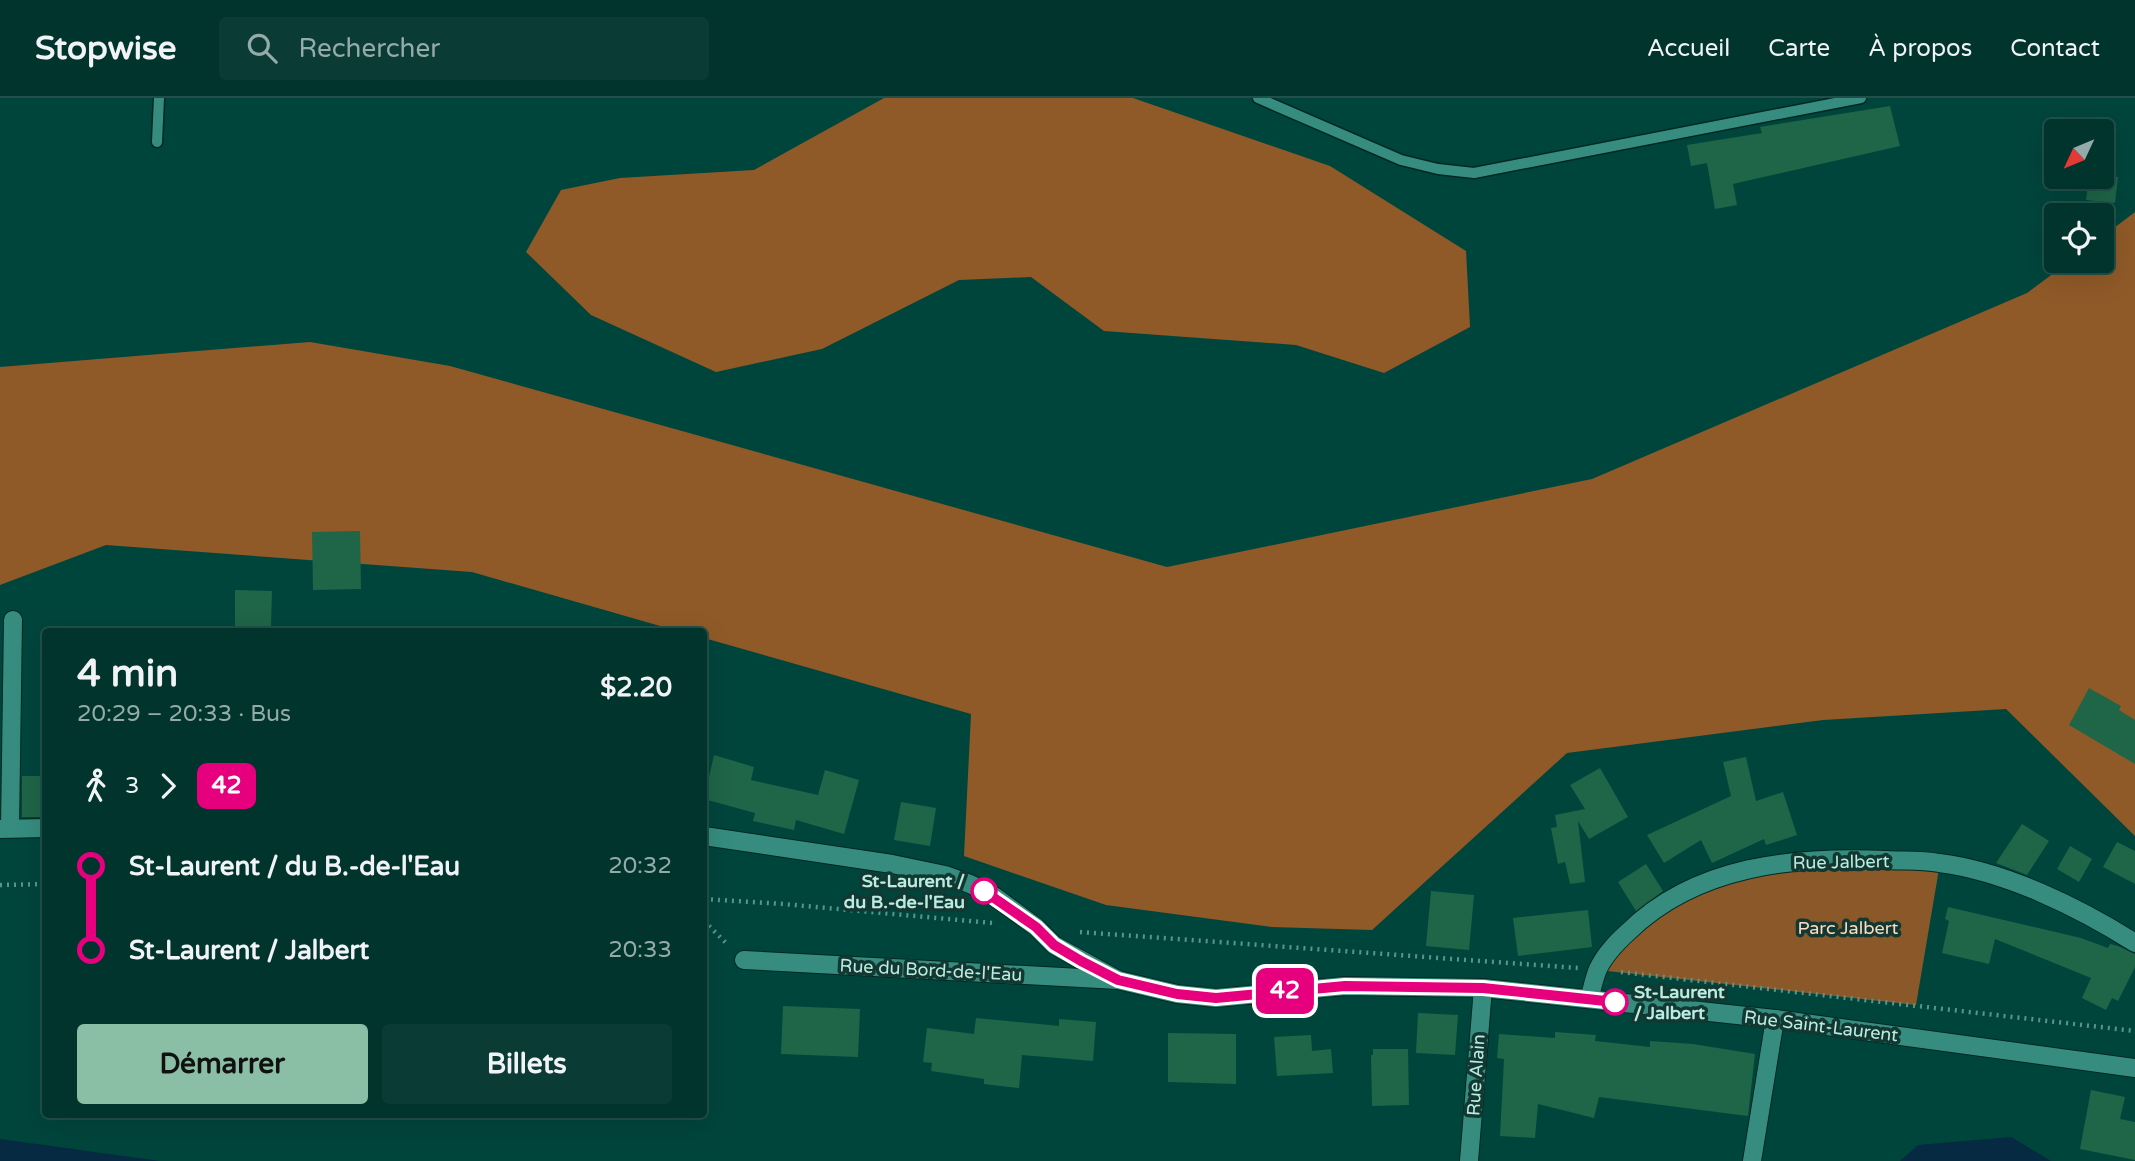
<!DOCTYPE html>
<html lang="fr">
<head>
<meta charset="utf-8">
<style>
	:root { --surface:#00342d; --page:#0a3c35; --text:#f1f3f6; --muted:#95aaaa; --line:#224f49; --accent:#8abfa5 }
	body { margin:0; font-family:"Varela Round",sans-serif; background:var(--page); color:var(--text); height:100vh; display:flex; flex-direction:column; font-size:26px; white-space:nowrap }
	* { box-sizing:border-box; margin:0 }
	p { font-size:23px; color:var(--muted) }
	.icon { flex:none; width:38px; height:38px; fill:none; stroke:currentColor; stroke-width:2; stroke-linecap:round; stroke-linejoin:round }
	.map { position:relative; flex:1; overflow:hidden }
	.details { position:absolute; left:42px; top:530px; width:665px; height:490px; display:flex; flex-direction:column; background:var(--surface); border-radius:7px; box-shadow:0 7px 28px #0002,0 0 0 2px var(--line) }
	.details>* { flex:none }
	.badge { padding:0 14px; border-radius:10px; font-size:24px; line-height:46px }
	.needle { width:46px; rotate:226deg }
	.buttons { position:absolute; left:2044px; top:21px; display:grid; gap:14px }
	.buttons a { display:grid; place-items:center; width:70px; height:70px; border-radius:7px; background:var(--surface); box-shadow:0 7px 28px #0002,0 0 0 2px var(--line); font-size:35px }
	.map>.badge { position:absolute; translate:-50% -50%; box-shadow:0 0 0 4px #fff }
	.legs { display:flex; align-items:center; gap:10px; height:77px; padding:0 35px; font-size:23px }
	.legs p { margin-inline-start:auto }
	.overview { display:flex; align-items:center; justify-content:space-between; height:119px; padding:0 35px }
	h1 { font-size:38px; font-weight:700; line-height:52px }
	.primary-button { display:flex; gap:14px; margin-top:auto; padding:14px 35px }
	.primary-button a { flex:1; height:80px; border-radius:7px; background:var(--accent); color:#111; font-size:28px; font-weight:700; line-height:80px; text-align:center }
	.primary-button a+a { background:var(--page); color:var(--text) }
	ul { padding:0 35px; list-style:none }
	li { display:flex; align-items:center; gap:24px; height:84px; font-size:26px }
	li i { display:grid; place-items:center; width:10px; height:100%; margin:0 9px; background:currentColor }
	li i::after { content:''; width:18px; height:18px; margin:-9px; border:5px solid; border-radius:50%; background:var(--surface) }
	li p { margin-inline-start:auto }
	li:first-child i { background:linear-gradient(#0000 50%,currentColor 0) }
	li:last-child i { background:linear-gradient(currentColor 50%,#0000 0) }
	header { display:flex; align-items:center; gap:42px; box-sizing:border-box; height:98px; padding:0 35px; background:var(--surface); border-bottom:2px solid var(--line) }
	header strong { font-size:33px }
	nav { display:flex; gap:38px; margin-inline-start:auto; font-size:24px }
	.search { width:490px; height:63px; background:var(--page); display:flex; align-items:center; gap:18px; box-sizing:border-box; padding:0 24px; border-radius:7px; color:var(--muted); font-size:26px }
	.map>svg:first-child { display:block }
	.green { fill:#8b5829 }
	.forest { fill:#905a28 }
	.water { fill:#052a41 }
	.building { fill:#1f6547 }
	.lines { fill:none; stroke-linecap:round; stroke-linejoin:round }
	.service-casing { stroke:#022823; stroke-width:13 }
	.minor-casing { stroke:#022823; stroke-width:20 }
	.tertiary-casing { stroke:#022823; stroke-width:20 }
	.path { stroke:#59958b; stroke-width:4.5; stroke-dasharray:2 5; stroke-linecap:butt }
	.service { stroke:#368d7f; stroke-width:10 }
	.minor { stroke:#368d7f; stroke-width:18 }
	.tertiary { stroke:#368d7f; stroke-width:18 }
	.line-1-casing { stroke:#fff; stroke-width:16 }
	.line-1 { stroke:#e6007e; stroke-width:10 }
	.stop-1-dot { fill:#fff; stroke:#e6007e; stroke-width:3.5 }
	.labels { text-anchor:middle; stroke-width:7; stroke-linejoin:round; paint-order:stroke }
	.street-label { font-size:18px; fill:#baece1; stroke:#133731 }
	.stop-label { font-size:18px; font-weight:bold; fill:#baece1; stroke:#133731; text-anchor:end }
	.park-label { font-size:18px; fill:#fcdbc1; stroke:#133731 }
</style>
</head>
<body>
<header>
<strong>Stopwise</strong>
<div class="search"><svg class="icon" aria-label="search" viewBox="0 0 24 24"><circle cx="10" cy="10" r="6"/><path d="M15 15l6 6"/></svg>Rechercher</div>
<nav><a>Accueil</a><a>Carte</a><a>À propos</a><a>Contact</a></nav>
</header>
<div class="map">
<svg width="2135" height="1063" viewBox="0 0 2135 1063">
	<rect width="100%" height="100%" fill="#00453c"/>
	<polygon class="green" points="1940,765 1916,907 1598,872 1640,822 1731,775"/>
	<g class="forest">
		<polygon points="884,0 1133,0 1330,68 1466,153 1470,229 1384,275 1296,247 1104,233 1031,179 959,182 822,251 716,274 591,217 526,154 561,92 620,80 754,72"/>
		<polygon points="2135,114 2135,738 2006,611 1823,622 1567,655 1372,832 1272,829 1106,807 964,758 971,616 704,540 704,534 681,534 472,474 106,447 0,487 0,269 310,244 450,268 1167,469 1592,381 2027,195 2070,163 2102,163 2102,139"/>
	</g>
	<g class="water">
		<polygon points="2011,1039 2051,1063 1900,1063 1918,1047"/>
		<polygon points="0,1041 160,1063 0,1063"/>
	</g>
	<g class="building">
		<polygon points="1890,8 1900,48 1733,86 1737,107 1715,111 1707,65 1691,68 1687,47 1762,35 1760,29"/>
		<polygon points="2089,79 2118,79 2115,105 2086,102"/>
		<polygon points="360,433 361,491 313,492 312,434"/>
		<polygon points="235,492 272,493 271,528 235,528"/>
		<polygon points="2089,590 2121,608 2119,612 2135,622 2135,666 2069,627"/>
		<polygon points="714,657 754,669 751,682 818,697 825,672 859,682 844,736 796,722 794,732 753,723 755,715 704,701"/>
		<polygon points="1746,659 1756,703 1783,694 1797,737 1766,747 1764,741 1712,765 1701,742 1664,765 1647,737 1731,698 1723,664"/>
		<polygon points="1600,670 1628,719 1589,741 1578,723 1585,784 1570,786 1565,764 1558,766 1551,730 1557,729 1555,717 1585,711 1570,687"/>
		<rect x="22" y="678" width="24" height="41"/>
		<polygon points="901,704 936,710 930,748 894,742"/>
		<polygon points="2022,726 2049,743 2027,777 1996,765"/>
		<polygon points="2117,744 2135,753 2135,786 2103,769"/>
		<polygon points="2070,748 2092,761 2079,784 2057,771"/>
		<polygon points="1646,766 1663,793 1636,813 1618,784"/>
		<polygon points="1431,793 1474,797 1469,852 1426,848"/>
		<polygon points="1948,809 2081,840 2108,850 2110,846 2118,848 2135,856 2135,869 2118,903 2112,900 2106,912 2082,900 2091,880 1995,841 1989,866 1942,855 1949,823 1945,821"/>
		<polygon points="1588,812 1592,849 1518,858 1513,820"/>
		<polygon points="783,908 860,911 858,959 781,956"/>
		<polygon points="1418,915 1458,917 1455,957 1416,955"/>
		<polygon points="976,920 1059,928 1059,921 1096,924 1093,963 1022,957 1019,990 984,986 984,981 931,973 932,965 923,964 927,930 974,936"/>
		<polygon points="1555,934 1596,937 1595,943 1650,949 1650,943 1693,946 1755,956 1748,1018 1599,999 1594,1020 1538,1006 1535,1040 1500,1038 1504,961 1497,960 1499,936 1555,940"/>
		<polygon points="1168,935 1236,936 1236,986 1168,984"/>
		<polygon points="1311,937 1312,953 1331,951 1333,975 1277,978 1274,939"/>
		<polygon points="1373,951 1408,951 1409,1007 1372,1008 1371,957 1373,957"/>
		<polygon points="2091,992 2125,999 2120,1021 2135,1024 2135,1062 2080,1051"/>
	</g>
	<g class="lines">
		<g class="service-casing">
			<g id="service">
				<polyline points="1258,0 1401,62 1438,71 1474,75 1861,0"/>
				<polyline points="157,44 159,0"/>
			</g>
		</g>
		<g class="minor-casing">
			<g id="minor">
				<polyline points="10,730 13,522"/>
				<polyline points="744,862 1118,882"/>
				<path d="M1589,901C1592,892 1594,880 1598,871C1605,856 1616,845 1628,834C1696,767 1795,758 1886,762C1904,763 1922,762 1939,765C2005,773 2080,810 2135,845"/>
				<polyline points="1469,1063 1483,890"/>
				<polyline points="1752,1063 1775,921"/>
			</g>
		</g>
		<g class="tertiary-casing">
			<g id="tertiary">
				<polyline points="0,731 46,730"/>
				<polyline points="704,738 892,766 945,777 970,786 994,798 1036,829 1054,847 1118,882 1177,896 1216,900 1345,888 1483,890 1775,921 2135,970"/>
			</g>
		</g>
		<g class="path">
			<polyline points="0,787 46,786"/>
			<polyline points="704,801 783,806 992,825"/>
			<polyline points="704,823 728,847"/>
			<polyline points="1080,834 1578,870"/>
			<polyline points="1621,874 2135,933"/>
		</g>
		<use href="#service" class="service"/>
		<use href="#minor" class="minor"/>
		<use href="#tertiary" class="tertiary"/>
	</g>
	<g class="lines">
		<g class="line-1-casing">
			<polyline id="line-1" points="984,793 1036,829 1054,847 1081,863 1118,882 1177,896 1216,900 1345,888 1483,890 1615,904"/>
		</g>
		<use href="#line-1" class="line-1"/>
	</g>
	<g class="stop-1-dot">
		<circle cx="984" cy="793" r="12"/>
		<circle cx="1615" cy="904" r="12"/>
	</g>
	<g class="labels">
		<g class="street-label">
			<text transform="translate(1841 764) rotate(-1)" y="6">Rue Jalbert</text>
			<text transform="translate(931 872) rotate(3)" y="6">Rue du Bord-de-l'Eau</text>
			<text transform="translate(1821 928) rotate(7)" y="6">Rue Saint-Laurent</text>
			<text transform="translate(1476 977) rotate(-86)" y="6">Rue Alain</text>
		</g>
		<g class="stop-label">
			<text x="965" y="789">St-Laurent /<tspan x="965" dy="21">du B.-de-l'Eau</tspan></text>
			<text x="1634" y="900" text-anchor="start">St-Laurent<tspan x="1634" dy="21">/ Jalbert</tspan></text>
		</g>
		<g class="park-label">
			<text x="1848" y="836">Parc Jalbert</text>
		</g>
	</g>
</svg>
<div class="buttons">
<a><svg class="needle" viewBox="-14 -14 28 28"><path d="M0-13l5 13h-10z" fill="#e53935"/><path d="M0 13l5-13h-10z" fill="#95aaaa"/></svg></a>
<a><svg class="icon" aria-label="locate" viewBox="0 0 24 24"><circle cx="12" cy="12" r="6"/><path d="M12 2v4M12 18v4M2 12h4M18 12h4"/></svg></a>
</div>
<b class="badge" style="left:1285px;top:893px;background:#e6007e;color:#fff">42</b>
<section class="details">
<div class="overview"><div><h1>4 min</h1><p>20:29 – 20:33 · Bus</p></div><b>$2.20</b></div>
<div class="legs"><svg class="icon" aria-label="walk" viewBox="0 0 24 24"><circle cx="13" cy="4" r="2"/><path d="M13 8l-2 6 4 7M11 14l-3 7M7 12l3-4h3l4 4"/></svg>3<svg class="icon" aria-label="forward" viewBox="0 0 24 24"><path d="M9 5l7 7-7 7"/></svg><b class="badge" style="background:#e6007e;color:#fff">42</b></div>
<ul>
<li><i style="color:#e6007e"></i><b>St-Laurent / du B.-de-l'Eau</b><p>20:32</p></li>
<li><i style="color:#e6007e"></i><b>St-Laurent / Jalbert</b><p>20:33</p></li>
</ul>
<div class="primary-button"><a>Démarrer</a><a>Billets</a></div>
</section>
</div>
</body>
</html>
